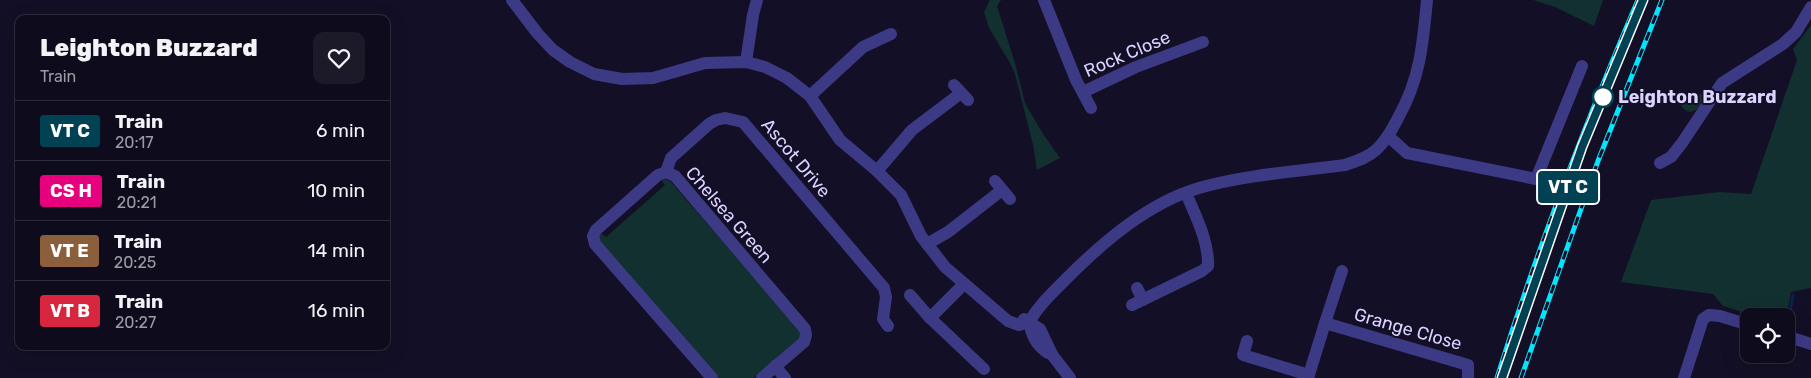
<!DOCTYPE html>
<html lang="en">
<head>
<meta charset="utf-8">
<style>
	:root { --surface:#0e0b1c; --page:#1c1929; --text:#f1f3f6; --muted:#9b9ba3; --line:#2e2b3b }
	body { margin:0; font-family:Rubik,sans-serif; background:var(--page); color:var(--text); height:100vh; display:flex; flex-direction:column; font-size:19px; white-space:nowrap }
	* { box-sizing:border-box; margin:0 }
	p { font-size:16px; color:var(--muted) }
	.icon { flex:none; width:28px; height:28px; fill:none; stroke:currentColor; stroke-width:2; stroke-linecap:round; stroke-linejoin:round }
	.map { position:relative; flex:1; overflow:hidden }
	.sheet { position:absolute; left:15px; top:15px; width:375px; height:335px; display:flex; flex-direction:column; background:var(--surface); border-radius:10px; box-shadow:0 5px 20px #0002,0 0 0 1px var(--line) }
	.sheet>* { flex:none }
	.badge { padding:0 10px; border-radius:4px; font-size:18px; line-height:32px }
	.buttons { position:absolute; left:1740px; top:308px; display:grid; gap:10px }
	.buttons a { display:grid; place-items:center; width:55px; height:55px; border-radius:10px; background:var(--surface); box-shadow:0 5px 20px #0002,0 0 0 1px var(--line); font-size:25px }
	.map>.badge { position:absolute; translate:-50% -50%; box-shadow:0 0 0 2px #fff }
	.round { display:grid; place-items:center; flex:none; width:52px; height:52px; border-radius:10px; background:var(--page) }
	.overview { display:flex; align-items:center; justify-content:space-between; height:85px; padding:0 25px }
	h1 { font-size:24px; font-weight:800; line-height:38px }
	ul { padding:0; list-style:none }
	li { display:flex; align-items:center; gap:15px; height:60px; padding:0 25px; border-top:1px solid var(--line) }
	li div { flex:1 }
	li b { display:block; font-size:19px }
	li em { font-style:normal }
	li .badge { min-width:55px; font-weight:700; text-align:center }
	.map>svg:first-child { display:block }
	.green { fill:#12302f }
	.lines { fill:none; stroke-linecap:round; stroke-linejoin:round }
	.stream { stroke:#0c2248; stroke-width:3 }
	.minor { stroke:#3d3a85; stroke-width:12 }
	.tertiary { stroke:#3d3a85; stroke-width:12 }
	.rail-casing { stroke:#00e5ff; stroke-width:5 }
	.rail { stroke:#130f26; stroke-width:3; stroke-dasharray:9; stroke-linecap:butt }
	.line-casing { stroke:#fff; stroke-width:11 }
	.line { stroke:#004153; stroke-width:8 }
	.stop-dot { fill:#fff; stroke:#004153; stroke-width:2.5 }
	.labels { text-anchor:middle; stroke-width:4; stroke-linejoin:round; paint-order:stroke }
	.street-label { font-size:18px; fill:#d9d4ff; stroke:#130f26 }
	.stop-label { font-size:18px; font-weight:bold; fill:#d9d4ff; stroke:#130f26; text-anchor:start }
</style>
</head>
<body>
<div class="map">
<svg width="1811" height="378" viewBox="0 0 1811 378">
	<rect width="100%" height="100%" fill="#130f26"/>
	<g class="green">
		<polygon points="990,0 1001,0 997,6 1015,63 1025,103 1043,134 1060,158 1037,170 1033,145 1015,74 1010,63 989,28 984,12"/>
		<polygon points="1533,0 1603,0 1594,26 1555,7"/>
		<polygon points="1811,25 1811,288 1791,292 1786,320 1786,316 1755,316 1723,306 1713,294 1621,282 1651,200 1719,192 1751,194 1797,60 1793,49"/>
		<path d="M1685,93L1706,94L1707,95C1704,99 1701,106 1697,109C1688,116 1680,108 1680,99Z"/>
		<polygon points="665,179 670,181 801,331 799,339 754,378 719,378 600,242 599,237 601,233 606,237 665,185 661,180"/>
	</g>
	<g class="lines">
		<polyline class="stream" points="1787,330 1793,295"/>
		<g class="minor">
			<polyline points="1044,0 1076,80 1091,108"/>
			<polyline points="746,62 753,15 757,0"/>
			<polyline points="954,85 968,100"/>
			<polyline points="1083,92 1136,67 1203,42"/>
			<polyline points="810,96 863,47 891,34"/>
			<polyline points="1388,136 1407,153 1536,179 1582,66"/>
			<polyline points="1660,163 1671,157 1682,143 1722,83 1783,44 1796,32 1811,7"/>
			<polyline points="877,171 912,130 961,93"/>
			<polyline points="666,172 671,158 709,124 716,120 725,118 743,122 884,288 886,297 883,319 888,326"/>
			<polyline points="995,181 1010,199"/>
			<polyline points="927,244 948,232 1002,190"/>
			<polyline points="1137,288 1143,300"/>
			<polyline points="910,295 930,318 984,369"/>
			<path d="M1132,305L1202,271L1208,266C1209,241 1195,215 1186,193"/>
			<polyline points="930,318 964,284"/>
			<polyline points="1325,323 1342,271"/>
			<polyline points="1786,336 1811,344"/>
			<polyline points="1247,341 1243,355 1309,375"/>
			<polyline points="775,366 785,378"/>
			<polyline points="712,378 595,244 593,236 596,230 658,175 666,172 675,176 805,329 806,335 804,342 762,378"/>
			<polyline points="1308,378 1325,323 1468,365 1468,378"/>
			<polyline points="1684,378 1703,319 1709,315 1720,316 1749,325"/>
		</g>
		<g class="tertiary">
			<polyline points="512,0 538,34 553,50 570,62 594,74 622,79 653,78 705,63 746,62 765,67 787,78 810,96 840,140 877,171 901,195 921,236 945,267 1008,321 1019,325 1029,322"/>
			<polyline points="1024,319 1040,329 1053,356 1070,378"/>
			<path d="M1029,322C1039,305 1052,293 1066,279C1103,242 1148,203 1199,188C1244,175 1299,171 1345,165C1356,161 1367,158 1376,150C1386,141 1392,130 1398,118C1420,79 1423,44 1427,0"/>
			<path d="M1029,322C1032,336 1036,345 1048,353"/>
		</g>
		<g class="rail-casing">
			<g id="rail">
				<path d="M1497,378C1537,250 1585,124 1638,0"/>
				<polyline points="1521,378 1598,161 1662,0"/>
			</g>
		</g>
		<use href="#rail" class="rail"/>
	</g>
	<g class="lines">
		<g class="line-casing">
			<polyline id="line" points="1502,378 1582,147 1643,0"/>
		</g>
		<use href="#line" class="line"/>
	</g>
	<circle class="stop-dot" cx="1603" cy="97" r="10"/>
	<g class="labels">
		<g class="street-label">
			<text transform="translate(1127 54) rotate(-23)" y="6">Rock Close</text>
			<text transform="translate(796 158) rotate(50)" y="6">Ascot Drive</text>
			<text transform="translate(729 215) rotate(49)" y="6">Chelsea Green</text>
			<text transform="translate(1408 329) rotate(16)" y="6">Grange Close</text>
		</g>
		<g class="stop-label">
			<text x="1618" y="103">Leighton Buzzard</text>
		</g>
	</g>
</svg>
<div class="buttons">
<a><svg class="icon" aria-label="locate" viewBox="0 0 24 24"><circle cx="12" cy="12" r="6"/><path d="M12 2v4M12 18v4M2 12h4M18 12h4"/></svg></a>
</div>
<b class="badge" style="left:1568px;top:187px;background:#004153;color:#fff">VT C</b>
<section class="sheet">
<div class="overview"><div><h1>Leighton Buzzard</h1><p>Train</p></div><a class="round"><svg class="icon" aria-label="heart" viewBox="0 0 24 24"><path d="M12 20l-8-8c-3-5 5-10 8-4 3-6 11-1 8 4z"/></svg></a></div>
<ul>
<li><span class="badge" style="background:#004153;color:#fff">VT C</span><div><b>Train</b><p>20:17</p></div><em>6 min</em></li>
<li><span class="badge" style="background:#e6007e;color:#fff">CS H</span><div><b>Train</b><p>20:21</p></div><em>10 min</em></li>
<li><span class="badge" style="background:#8b5e3c;color:#fff">VT E</span><div><b>Train</b><p>20:25</p></div><em>14 min</em></li>
<li><span class="badge" style="background:#d7263d;color:#fff">VT B</span><div><b>Train</b><p>20:27</p></div><em>16 min</em></li>
</ul>
</section>
</div>
</body>
</html>
